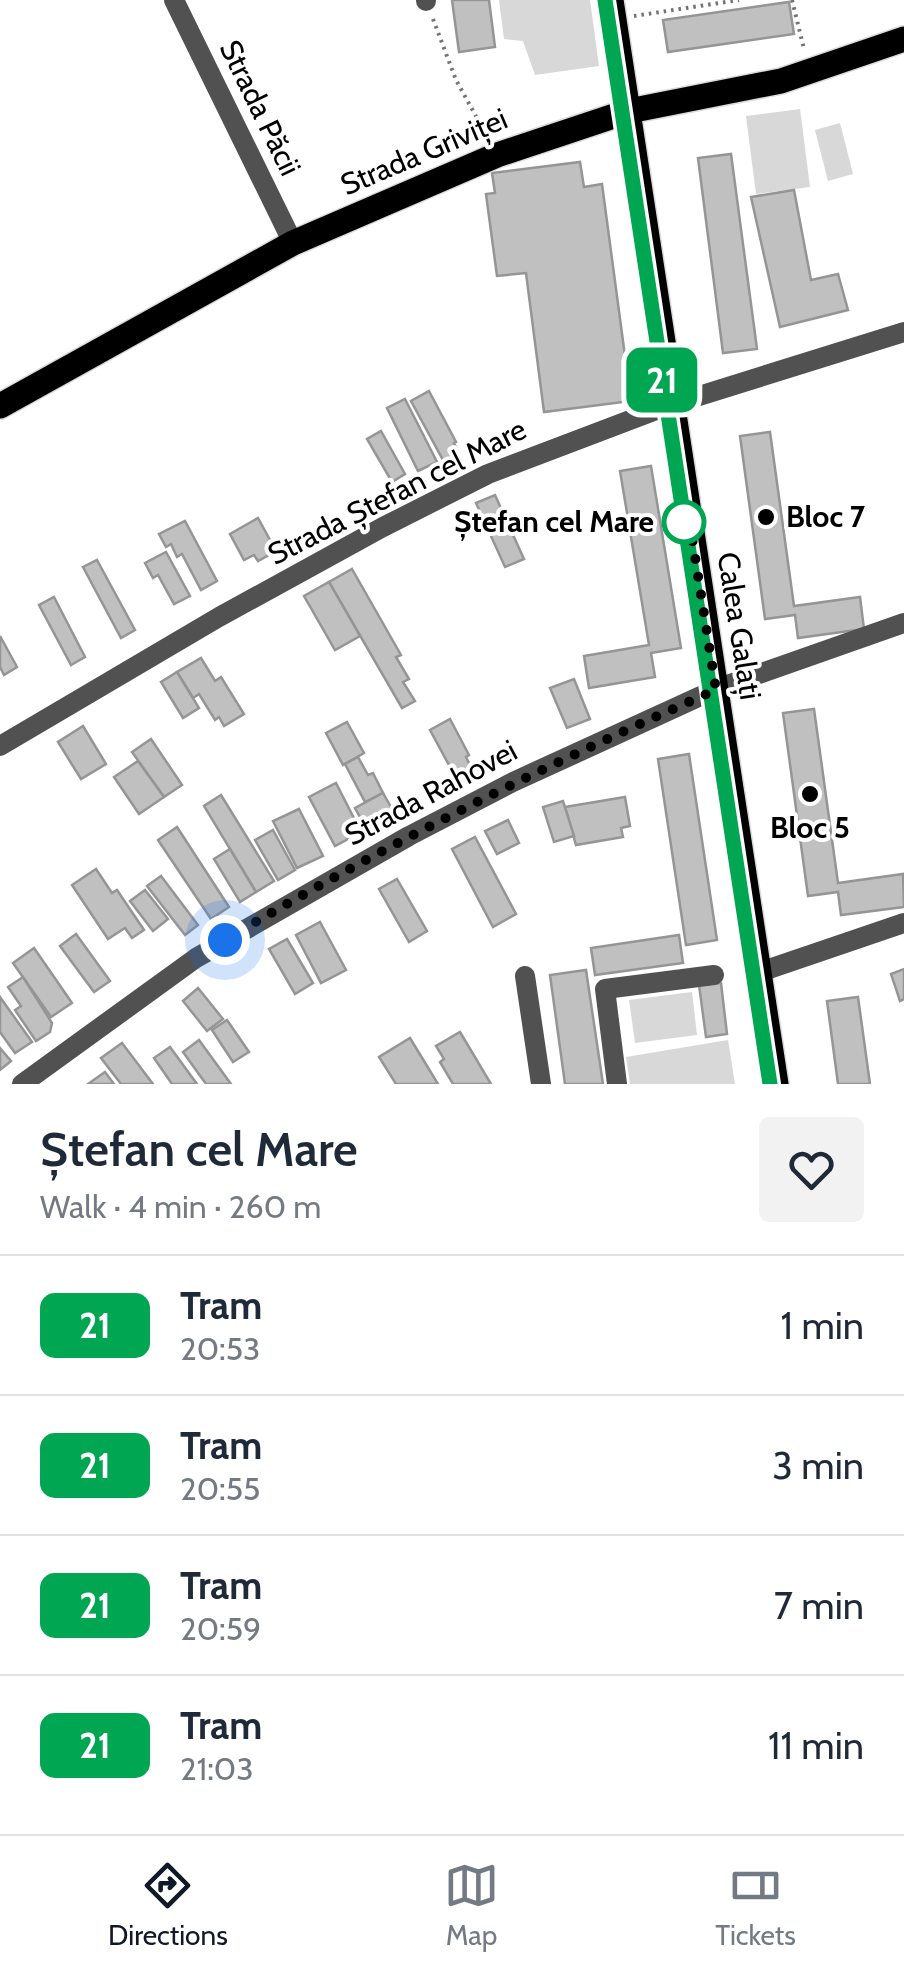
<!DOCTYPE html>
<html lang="en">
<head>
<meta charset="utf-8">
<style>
	:root { --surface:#fff; --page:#f2f2f3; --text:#1f2937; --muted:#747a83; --line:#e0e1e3; --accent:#111827 }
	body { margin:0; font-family:Cabin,sans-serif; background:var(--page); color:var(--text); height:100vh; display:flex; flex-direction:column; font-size:38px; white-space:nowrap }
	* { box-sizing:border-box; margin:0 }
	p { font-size:32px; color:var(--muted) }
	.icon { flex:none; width:55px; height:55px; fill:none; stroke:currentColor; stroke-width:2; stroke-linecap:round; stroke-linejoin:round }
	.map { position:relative; height:1084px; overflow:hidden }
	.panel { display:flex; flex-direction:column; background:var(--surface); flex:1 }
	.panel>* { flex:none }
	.badge { padding:0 20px; border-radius:15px; font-size:35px; line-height:65px }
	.you { position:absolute; width:50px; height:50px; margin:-25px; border:8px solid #fff; border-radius:50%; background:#1a73e8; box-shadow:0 0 0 15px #1a73e833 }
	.map>.badge { position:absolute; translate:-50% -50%; box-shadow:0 0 0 5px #fff }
	.round { display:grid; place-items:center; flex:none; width:105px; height:105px; border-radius:10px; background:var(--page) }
	.summary { display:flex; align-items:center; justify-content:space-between; height:170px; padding:0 40px }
	h1 { font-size:48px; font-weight:600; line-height:75px }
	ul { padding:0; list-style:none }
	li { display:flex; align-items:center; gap:30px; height:140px; padding:0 40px; border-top:2px solid var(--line) }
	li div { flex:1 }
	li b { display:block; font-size:38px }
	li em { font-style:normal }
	li .badge { min-width:110px; font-weight:700; text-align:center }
	.menu { display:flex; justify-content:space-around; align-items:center; height:140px; border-top:2px solid var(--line); background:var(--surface); font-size:28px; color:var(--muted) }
	.menu a { display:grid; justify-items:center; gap:5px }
	.menu .current { color:var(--accent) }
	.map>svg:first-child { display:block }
	.green { fill:#d8d8d8 }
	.building { fill:#c0c0c0; stroke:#959595; stroke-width:2.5 }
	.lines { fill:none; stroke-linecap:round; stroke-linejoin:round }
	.major-casing { stroke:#dbdbdb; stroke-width:28 }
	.path { stroke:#737373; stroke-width:4; stroke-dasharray:2.5 5; stroke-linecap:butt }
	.minor { stroke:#515151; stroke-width:20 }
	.major { stroke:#000; stroke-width:25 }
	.tram { stroke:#000; stroke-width:2.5 }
	.line-casing { stroke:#fff; stroke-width:22 }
	.line { stroke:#00a651; stroke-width:15 }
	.walk { stroke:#000; stroke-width:10; stroke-dasharray:0 18 }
	.poi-dot { fill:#000; stroke:#fff; stroke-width:4 }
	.stop-dot { fill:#fff; stroke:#00a651; stroke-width:5 }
	.labels { text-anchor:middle; stroke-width:8; stroke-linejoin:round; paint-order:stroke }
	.street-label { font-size:30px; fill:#000; stroke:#fff }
	.poi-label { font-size:30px; font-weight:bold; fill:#000; stroke:#fff; text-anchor:start }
	.stop-label { font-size:30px; font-weight:bold; fill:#000; stroke:#fff; text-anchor:end }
</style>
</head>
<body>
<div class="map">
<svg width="904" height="1084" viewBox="0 0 904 1084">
	<rect width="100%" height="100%" fill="#fff"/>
	<g class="green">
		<polygon points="499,0 590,0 599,66 535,75 523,41 504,39"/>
		<polygon points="800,109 810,187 756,194 746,116"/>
		<polygon points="840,123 853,174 828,181 815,130"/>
		<polygon points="692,992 697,1035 635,1043 629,1000"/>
		<polygon points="728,1040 735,1084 630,1084 626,1057"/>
	</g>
	<g class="building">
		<polygon points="452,0 489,0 495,47 459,52"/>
		<polygon points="789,2 794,34 668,52 663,20"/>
		<polygon points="731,154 757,349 723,353 698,158"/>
		<polygon points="580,162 584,187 602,184 631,401 544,412 526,273 497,276 486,194 495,193 492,173"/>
		<polygon points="794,190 811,280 838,274 848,310 780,327 751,197"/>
		<polygon points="429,391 456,442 454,443 458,452 443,460 411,401"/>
		<polygon points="405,399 437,462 418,471 387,408"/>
		<polygon points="381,431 405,474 392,482 367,439"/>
		<polygon points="770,432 794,606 860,597 864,629 798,638 795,615 765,619 740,436"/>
		<polygon points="651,466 681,648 651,653 655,677 589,688 584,656 649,645 620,471"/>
		<polygon points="495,495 524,559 505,567 476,503"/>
		<polygon points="258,518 276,551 258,561 254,555 244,560 230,534"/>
		<polygon points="185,521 217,581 201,590 182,554 177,557 171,544 166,547 159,534"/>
		<polygon points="166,552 190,596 174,604 158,575 153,578 145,563"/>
		<polygon points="97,560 135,630 121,638 83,567"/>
		<polygon points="352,569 401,655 396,657 409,679 403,682 415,701 402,708 329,582"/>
		<polygon points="329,582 360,636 335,650 304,596"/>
		<polygon points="54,597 85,657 71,665 39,605"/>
		<polygon points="0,636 17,667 4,675 0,667"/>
		<polygon points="201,658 215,681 221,677 244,714 224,726 219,717 215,720 199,694 193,698 177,672"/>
		<polygon points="177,672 199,708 183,718 161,682"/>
		<polygon points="574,679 590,719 567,728 550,688"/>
		<polygon points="814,709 838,883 903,874 904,907 841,915 838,892 808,896 783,713"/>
		<polygon points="450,719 469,755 466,757 473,771 457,780 430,730"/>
		<polygon points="347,722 364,753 343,765 326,733"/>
		<polygon points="83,726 106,764 81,779 58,742"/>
		<polygon points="151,739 182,785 164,797 132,752"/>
		<polygon points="689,754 717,940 686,945 658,759"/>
		<polygon points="358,757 368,775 373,773 383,793 365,802 345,764"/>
		<polygon points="138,761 164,797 139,814 114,777"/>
		<polygon points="336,783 361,832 335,846 309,797"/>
		<polygon points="383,793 395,814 367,830 355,808"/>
		<polygon points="221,795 274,881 256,892 204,806"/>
		<polygon points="625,797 630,826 621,828 623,837 576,845 565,807"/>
		<polygon points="563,801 574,836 554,842 543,807"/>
		<polygon points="299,809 323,856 297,868 273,821"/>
		<polygon points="508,820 519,843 497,854 485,831"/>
		<polygon points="177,827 229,907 211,919 158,840"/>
		<polygon points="273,830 295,870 278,880 255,840"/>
		<polygon points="475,837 516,914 493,927 452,849"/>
		<polygon points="230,849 256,892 240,902 214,859"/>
		<polygon points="96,869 112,893 117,890 144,930 132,938 125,928 108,939 72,885"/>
		<polygon points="161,876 198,925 185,935 147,886"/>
		<polygon points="397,879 427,931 409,942 379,889"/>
		<polygon points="145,890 168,919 153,931 130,901"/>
		<polygon points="320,922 346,970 321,983 296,935"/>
		<polygon points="76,934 110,981 94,992 60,946"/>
		<polygon points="679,935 683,963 595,975 591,948"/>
		<polygon points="287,939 313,983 295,994 269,949"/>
		<polygon points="34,948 72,1003 51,1017 13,963"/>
		<polygon points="904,969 904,999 900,1001 891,974"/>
		<polygon points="586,970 603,1084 565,1084 550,975"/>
		<polygon points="23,977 52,1023 50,1032 36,1041 15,1010 21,1006 8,987"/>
		<polygon points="721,983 727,1034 706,1037 699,985"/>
		<polygon points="198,988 223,1019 207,1031 183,1001"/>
		<polygon points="0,997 32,1042 15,1053 0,1032"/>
		<polygon points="858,997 870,1084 838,1084 827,1001"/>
		<polygon points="227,1020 249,1052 233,1062 212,1030"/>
		<polygon points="460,1032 491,1084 453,1084 440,1062 444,1059 436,1046"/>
		<polygon points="410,1038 438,1084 396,1084 379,1057"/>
		<polygon points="199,1040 231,1084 206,1084 183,1052"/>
		<polygon points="122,1043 153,1084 121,1084 101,1058"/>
		<polygon points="170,1047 197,1084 172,1084 154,1058"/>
		<polygon points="0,1048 11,1061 0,1070"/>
		<polygon points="105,1072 114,1084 88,1084"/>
	</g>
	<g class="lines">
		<g class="major-casing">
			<g id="major">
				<polyline points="611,0 776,1084"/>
				<polyline points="0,406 293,243 497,155 629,111 781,81 904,39"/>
			</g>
		</g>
		<g class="path">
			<polyline points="792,0 804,49"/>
			<polyline points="634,16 739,0"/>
			<polyline points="433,19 456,80 488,138"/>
		</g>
		<g class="minor">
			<polyline points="174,0 293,243"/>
			<polyline points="426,0 426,1"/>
			<polyline points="0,746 219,617 383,527 488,474 667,406 904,332"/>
			<polyline points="760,972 904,923"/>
			<polyline points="525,976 541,1084"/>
			<polyline points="22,1084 196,958 409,836 513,782 716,689 904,623"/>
			<polyline points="617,1084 605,989 714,975"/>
		</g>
		<use href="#major" class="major"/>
		<g class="tram">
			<polyline points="605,0 770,1084"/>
			<polyline points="628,60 652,214"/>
		</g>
	</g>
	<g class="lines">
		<g class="line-casing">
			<polyline id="line" points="605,0 770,1084"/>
		</g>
		<use href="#line" class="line"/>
		<path class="walk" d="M225,940C383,846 547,764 716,690L688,512L684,522"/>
	</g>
	<g class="poi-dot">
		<circle cx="766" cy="517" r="10"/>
		<circle cx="810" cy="794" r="10"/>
	</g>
	<circle class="stop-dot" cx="684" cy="522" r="20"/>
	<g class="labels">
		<g class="street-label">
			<text transform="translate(260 108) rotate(64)" y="10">Strada Păcii</text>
			<text transform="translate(424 152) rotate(-23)" y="10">Strada Griviței</text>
			<text transform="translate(397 492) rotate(-27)" y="10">Strada Ștefan cel Mare</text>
			<text transform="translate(739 626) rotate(81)" y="10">Calea Galați</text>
			<text transform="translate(431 793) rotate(-28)" y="10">Strada Rahovei</text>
		</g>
		<g class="poi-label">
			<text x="786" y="527">Bloc 7</text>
			<text x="810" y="838" text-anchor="middle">Bloc 5</text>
		</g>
		<g class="stop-label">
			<text x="654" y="532">Ștefan cel Mare</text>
		</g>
	</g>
</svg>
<div class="you" style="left:225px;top:940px"></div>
<b class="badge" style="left:662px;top:380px;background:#00a651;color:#fff">21</b>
</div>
<section class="panel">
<div class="summary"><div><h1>Ștefan cel Mare</h1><p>Walk · 4 min · 260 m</p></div><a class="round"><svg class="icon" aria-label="heart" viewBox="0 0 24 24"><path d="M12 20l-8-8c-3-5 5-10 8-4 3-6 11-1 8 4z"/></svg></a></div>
<ul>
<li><span class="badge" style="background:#00a651;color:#fff">21</span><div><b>Tram</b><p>20:53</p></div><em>1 min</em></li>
<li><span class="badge" style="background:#00a651;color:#fff">21</span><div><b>Tram</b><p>20:55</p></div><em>3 min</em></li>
<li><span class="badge" style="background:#00a651;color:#fff">21</span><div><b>Tram</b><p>20:59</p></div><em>7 min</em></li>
<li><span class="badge" style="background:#00a651;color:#fff">21</span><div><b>Tram</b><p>21:03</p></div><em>11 min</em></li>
</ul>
</section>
<nav class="menu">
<a class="current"><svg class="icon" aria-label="directions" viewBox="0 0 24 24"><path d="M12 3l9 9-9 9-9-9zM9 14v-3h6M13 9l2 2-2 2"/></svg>Directions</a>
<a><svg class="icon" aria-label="map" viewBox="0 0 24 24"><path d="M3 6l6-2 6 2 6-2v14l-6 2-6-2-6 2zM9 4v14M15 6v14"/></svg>Map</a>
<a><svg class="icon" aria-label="tickets" viewBox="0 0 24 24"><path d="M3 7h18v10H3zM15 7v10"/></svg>Tickets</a>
</nav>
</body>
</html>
